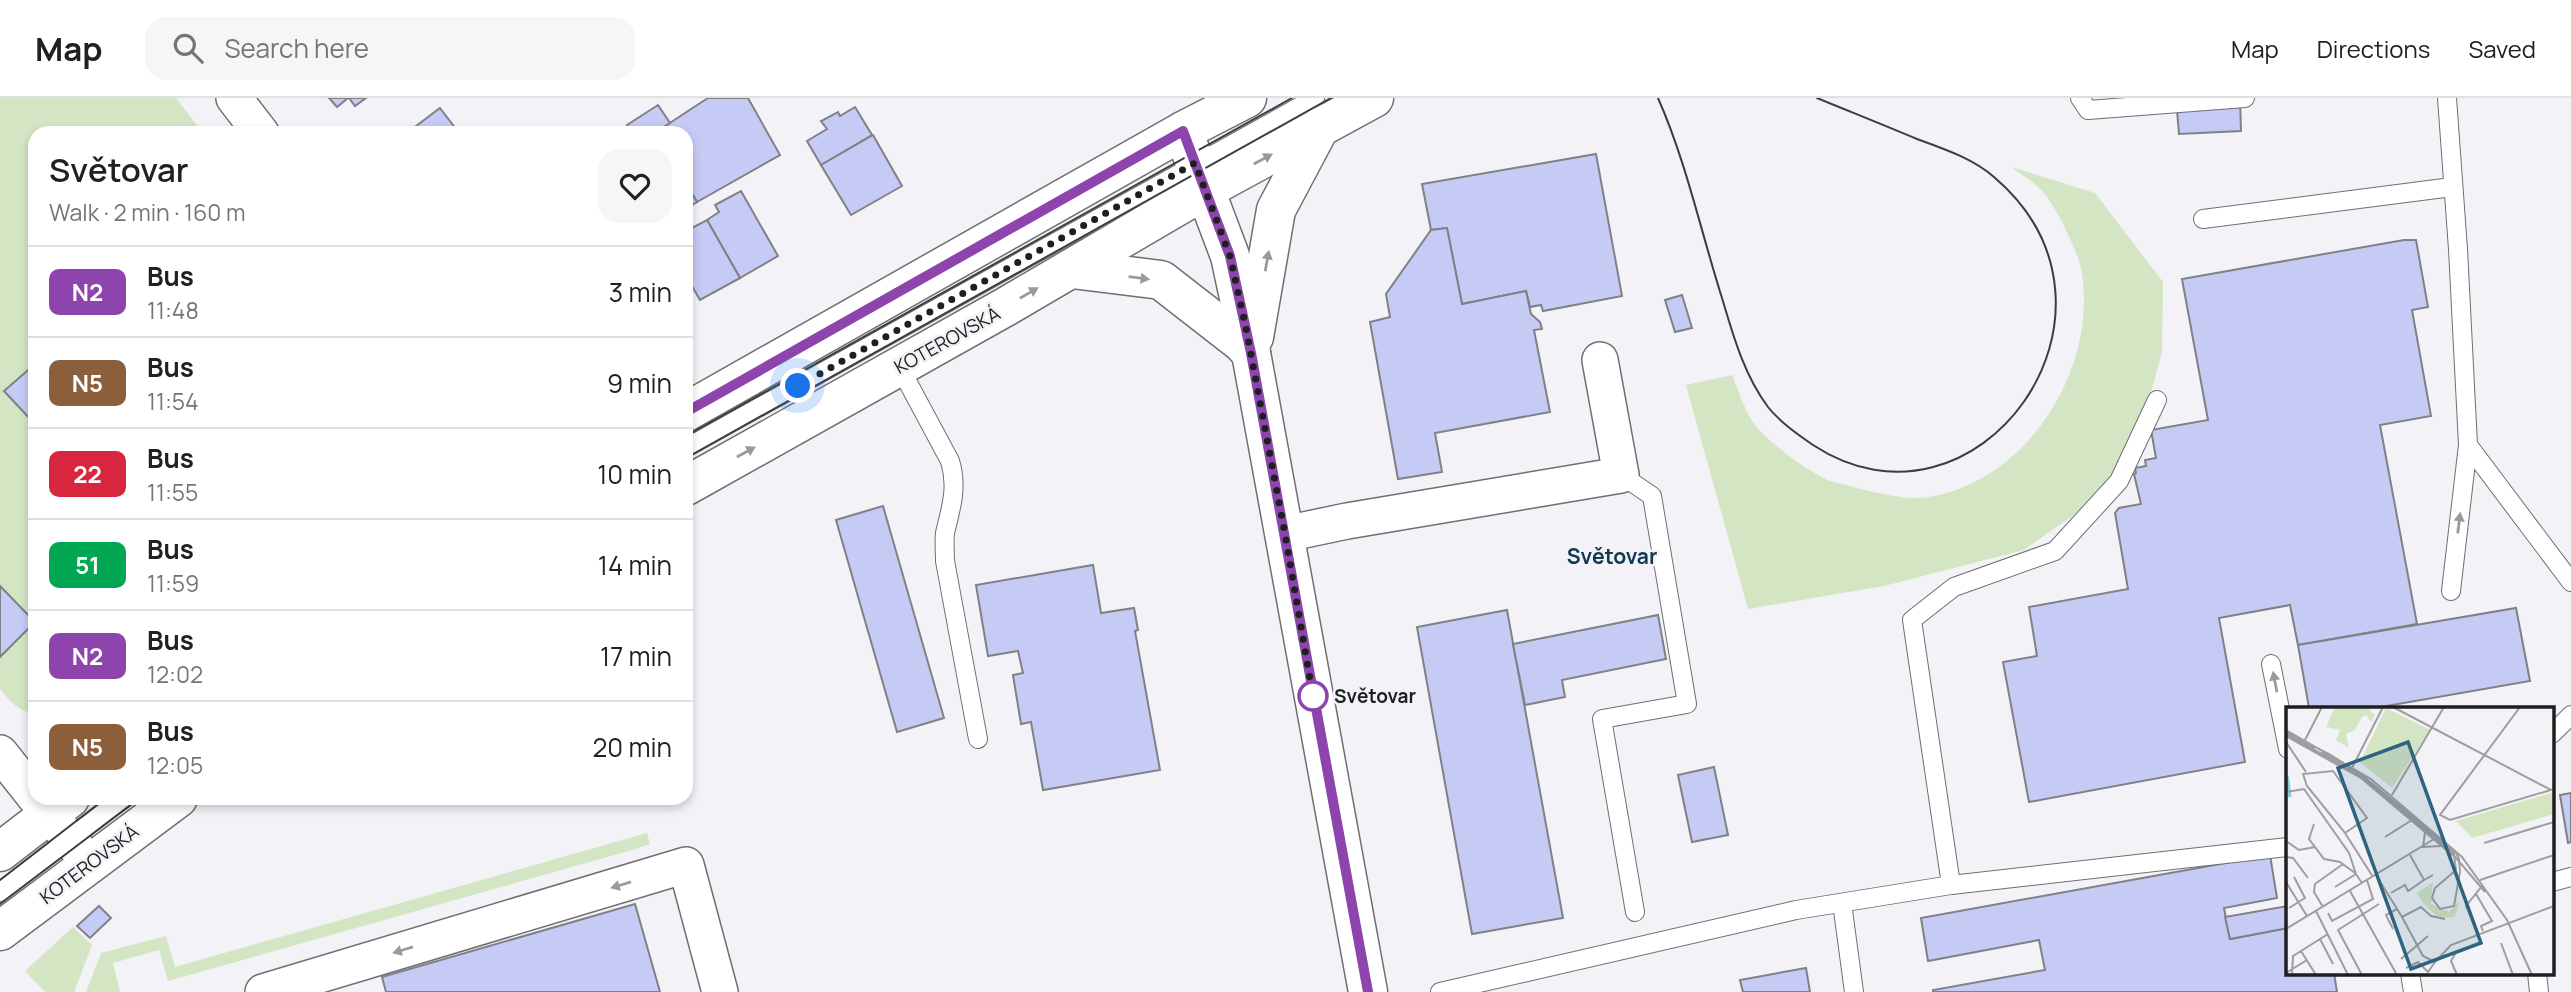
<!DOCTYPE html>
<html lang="en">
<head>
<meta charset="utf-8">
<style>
	:root { --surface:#fff; --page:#f6f6f6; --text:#202124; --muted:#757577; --line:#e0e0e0 }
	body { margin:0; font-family:Manrope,sans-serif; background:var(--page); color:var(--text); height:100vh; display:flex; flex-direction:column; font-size:26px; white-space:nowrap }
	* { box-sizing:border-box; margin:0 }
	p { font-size:23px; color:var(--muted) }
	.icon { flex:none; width:38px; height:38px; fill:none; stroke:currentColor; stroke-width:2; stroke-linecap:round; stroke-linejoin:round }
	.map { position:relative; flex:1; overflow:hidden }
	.side { position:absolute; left:28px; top:28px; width:665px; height:679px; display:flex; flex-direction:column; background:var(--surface); border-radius:21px; box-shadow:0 4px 10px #0003 }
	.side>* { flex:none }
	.badge { padding:0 14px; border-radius:10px; font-size:24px; line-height:46px }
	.you { position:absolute; width:35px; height:35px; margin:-18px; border:5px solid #fff; border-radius:50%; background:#1a73e8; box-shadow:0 0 0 10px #1a73e833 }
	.map>.badge { position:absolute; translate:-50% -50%; box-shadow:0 0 0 4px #fff }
	.round { display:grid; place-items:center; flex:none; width:74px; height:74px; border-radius:21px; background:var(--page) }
	.headline { display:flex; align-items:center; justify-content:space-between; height:119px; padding:0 21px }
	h1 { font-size:33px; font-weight:600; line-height:52px }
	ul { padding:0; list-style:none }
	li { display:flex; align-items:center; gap:21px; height:91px; padding:0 21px; border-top:2px solid var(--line) }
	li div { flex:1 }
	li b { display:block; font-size:26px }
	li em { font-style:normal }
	li .badge { min-width:77px; font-weight:700; text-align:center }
	header { display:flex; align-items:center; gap:42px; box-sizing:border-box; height:98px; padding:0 35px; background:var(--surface); border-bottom:2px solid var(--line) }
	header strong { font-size:33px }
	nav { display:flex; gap:38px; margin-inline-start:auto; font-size:24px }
	.search { width:490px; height:63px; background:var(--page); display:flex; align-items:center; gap:18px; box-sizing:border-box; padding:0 24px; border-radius:21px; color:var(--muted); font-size:26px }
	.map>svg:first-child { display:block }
	.green { fill:#d4e5c4 }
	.building { fill:#c6cbf6; stroke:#808185; stroke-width:2 }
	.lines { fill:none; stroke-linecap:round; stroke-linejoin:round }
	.lane-casing { stroke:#6f6f73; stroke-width:20 }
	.street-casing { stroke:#6f6f73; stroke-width:38 }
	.secondary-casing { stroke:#6f6f73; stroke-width:41 }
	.lane { stroke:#fff; stroke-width:18 }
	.street { stroke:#fff; stroke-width:35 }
	.secondary { stroke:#fff; stroke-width:38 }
	.tram { stroke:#3d3d3e; stroke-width:2 }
	.oneway { fill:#9a9a9b }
	.line-casing { stroke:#fff; stroke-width:16 }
	.line { stroke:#8e44ad; stroke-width:10 }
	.walk { stroke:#1f1f20; stroke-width:7; stroke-dasharray:0 12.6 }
	.stop-dot { fill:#fff; stroke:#8e44ad; stroke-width:3.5 }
	.labels { text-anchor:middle; stroke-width:5; stroke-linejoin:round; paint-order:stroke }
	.street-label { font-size:19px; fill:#1f1f20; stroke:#f2f2f7 }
	.stop-label { font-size:19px; font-weight:bold; fill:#1f1f20; stroke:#f2f2f7; text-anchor:start }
	.neighbourhood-label { font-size:21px; font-weight:bold; fill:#0e394f; stroke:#f2f2f7 }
	.inset-river { fill:none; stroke:#85d0da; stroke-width:3.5 }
	.inset-road { fill:none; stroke:#9e9ea1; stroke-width:2 }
	.view { fill:#306380; fill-opacity:0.15; stroke:#306380; stroke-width:3.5 }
	.inset-edge { fill:none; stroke:#1f1f20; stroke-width:3.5 }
</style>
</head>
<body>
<header>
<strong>Map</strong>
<div class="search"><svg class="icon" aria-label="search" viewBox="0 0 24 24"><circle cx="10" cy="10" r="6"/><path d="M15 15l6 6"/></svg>Search here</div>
<nav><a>Map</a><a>Directions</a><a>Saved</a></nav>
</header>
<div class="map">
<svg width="2571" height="894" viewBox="0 0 2571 894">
	<rect width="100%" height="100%" fill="#f2f2f7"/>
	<g class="green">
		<path d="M0,0H176L203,35H35V615C19,615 10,602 0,591Z"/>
		<path d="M2011,69L2095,95L2163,184L2162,254L2151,295L2114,374L2075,416L2024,452L1884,488L1748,511L1686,287L1732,277C1738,291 1743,308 1751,321C1761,340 1810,375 1830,383C1836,385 1844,386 1850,388C1872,394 1906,403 1929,399C2027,383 2097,272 2082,176C2080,157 2057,111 2044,95C2036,85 2022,77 2011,69Z"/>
		<polygon points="647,735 650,746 636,751 168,883 159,852 113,865 120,894 86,894 101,855 166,838 175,869"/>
		<polygon points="73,829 92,847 74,894 45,894 25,873"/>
	</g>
	<g class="building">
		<polygon points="329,0 348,0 337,9"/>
		<polygon points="349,0 366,0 355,8"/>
		<polygon points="708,0 748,0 780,57 697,104 686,85 686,35 656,34"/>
		<polygon points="2176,0 2240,0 2241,33 2179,36"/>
		<polygon points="658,7 670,25 654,35 632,35 627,27"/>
		<polygon points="855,9 872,37 821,67 807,43 827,31 821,23 838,14 840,18"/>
		<polygon points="440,10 459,35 407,35"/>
		<polygon points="873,37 902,88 851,117 821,67"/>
		<polygon points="1596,56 1622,198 1543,213 1541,207 1530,209 1526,193 1462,206 1447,130 1431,132 1422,86"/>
		<polygon points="686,85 697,104 686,111"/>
		<polygon points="741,93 778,158 740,180 707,122 719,114 715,107"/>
		<polygon points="707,122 740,180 700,202 686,178 686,133"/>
		<polygon points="1447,130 1462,206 1526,193 1531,216 1540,224 1542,231 1534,232 1550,314 1435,335 1442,374 1398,381 1370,224 1390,219 1386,196 1431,132"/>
		<polygon points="2404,142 2416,142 2428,209 2412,212 2431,318 2380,327 2417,526 2298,547 2290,507 2219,520 2245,664 2029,704 2003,564 2037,558 2029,509 2128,491 2115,415 2119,410 2141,406 2134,376 2136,375 2135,370 2146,368 2145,362 2156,360 2151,332 2208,322 2182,181"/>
		<polygon points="1682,197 1692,230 1675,234 1665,202"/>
		<polygon points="35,266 35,320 32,323 4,293"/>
		<polygon points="883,408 944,620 897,634 836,422"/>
		<polygon points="1093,467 1101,515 1134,510 1138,532 1135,533 1160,672 1043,692 1031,624 1021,626 1013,577 1023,575 1018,553 988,558 976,487"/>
		<polygon points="0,488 35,524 0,559"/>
		<polygon points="2516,510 2530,583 2375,610 2309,610 2298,547"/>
		<polygon points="1507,512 1563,820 1472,836 1417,529"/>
		<polygon points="1658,517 1666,561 1562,582 1565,599 1525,607 1513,546"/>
		<polygon points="1714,669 1728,737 1692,744 1678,677"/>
		<polygon points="2571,695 2571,744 2568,745 2560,697"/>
		<polygon points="2270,757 2277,800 2224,810 2230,841 2288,830 2288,875 2334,875 2337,894 1933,894 1933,892 2045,872 2039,842 1928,863 1921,820"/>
		<polygon points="635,806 660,894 386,894 382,879"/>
		<polygon points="99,808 111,820 90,840 77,828"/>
		<polygon points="2288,808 2288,830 2230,841 2225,819"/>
		<polygon points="1806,870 1810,894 1743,894 1740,882"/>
	</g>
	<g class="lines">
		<g class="lane-casing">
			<g id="lane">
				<polyline points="2080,0 2088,12 2245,0"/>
				<polyline points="2447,0 2458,151 2468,347 2571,484"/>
				<polyline points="2203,121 2452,89"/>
				<path d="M899,268L950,363C958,389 951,410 945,435C944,444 945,454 945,463L978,641"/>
				<polyline points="686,350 1315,0"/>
				<polyline points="1621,377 1652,398 1687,606 1602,621 1635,814"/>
				<polyline points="2451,493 2468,347"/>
				<polyline points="2271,566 2288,651"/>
				<polyline points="2552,636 2571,617"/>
				<polyline points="2552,784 2571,779"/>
				<polyline points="1951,787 2288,749"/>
				<polyline points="0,794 123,700"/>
				<polyline points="1842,805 1854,894"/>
				<polyline points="2410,875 2413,894"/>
				<polyline points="2537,875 2539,894"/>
				<polyline points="1440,894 1796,812 1951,787 1912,522 1954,489 2055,453 2119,383 2157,302"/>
			</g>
		</g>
		<g class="street-casing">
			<g id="street">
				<polyline points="234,0 261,35"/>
				<polyline points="1285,436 1347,423 1621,377 1600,262"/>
				<polyline points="0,655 35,699"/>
				<polyline points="36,700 89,765"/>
				<polyline points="263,894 686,767 720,894"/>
			</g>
		</g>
		<g class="secondary-casing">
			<g id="secondary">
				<polyline points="1183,33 1230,158 1251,255 1368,894"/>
				<polyline points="1072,171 1161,182 1242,245 1251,255"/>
				<polyline points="1254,239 1276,112 1320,29"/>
				<polyline points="686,314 1183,33 1247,0"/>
				<polyline points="686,388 1007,208 1205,92 1374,0"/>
				<polyline points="0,754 70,700"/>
				<polyline points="0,833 178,700"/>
			</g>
		</g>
		<use href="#lane" class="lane"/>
		<use href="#street" class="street"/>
		<use href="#secondary" class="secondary"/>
		<g class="tram">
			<path d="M1658,0C1686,63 1701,134 1722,200C1733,237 1744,277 1768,309C1780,324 1797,336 1813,347C1976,454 2152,214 1994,79C1972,60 1944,51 1917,41C1884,27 1851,14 1817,0"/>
			<polyline points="686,338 1292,0"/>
			<polyline points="686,360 1331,0"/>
			<polyline points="0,782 106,700"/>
			<polyline points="0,806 140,700"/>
		</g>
	</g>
	<defs><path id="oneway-solid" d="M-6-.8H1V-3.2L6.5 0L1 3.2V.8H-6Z" transform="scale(1.75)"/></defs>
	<g class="oneway">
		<use href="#oneway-solid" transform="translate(1263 61) rotate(-28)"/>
		<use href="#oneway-solid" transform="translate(1267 163) rotate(-80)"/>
		<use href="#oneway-solid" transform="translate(1139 180) rotate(7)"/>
		<use href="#oneway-solid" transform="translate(1029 195) rotate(-30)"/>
		<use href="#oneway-solid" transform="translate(746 354) rotate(-29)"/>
		<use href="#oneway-solid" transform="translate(2459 425) rotate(-83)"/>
		<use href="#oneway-solid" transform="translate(2275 584) rotate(-101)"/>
		<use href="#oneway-solid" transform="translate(621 787) rotate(163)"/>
		<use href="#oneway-solid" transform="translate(403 852) rotate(163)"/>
	</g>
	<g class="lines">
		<g class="line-casing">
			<polyline id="line" points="686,314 1183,33 1230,158 1251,255 1368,894"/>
		</g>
		<use href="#line" class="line"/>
		<polyline class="walk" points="798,288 1195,65 1230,158 1246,230 1285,436 1314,604 1313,598"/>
	</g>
	<circle class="stop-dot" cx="1313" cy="598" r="14"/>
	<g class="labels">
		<g class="street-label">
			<text transform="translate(947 242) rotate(-29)" y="7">KOTEROVSKÁ</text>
			<text transform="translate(89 766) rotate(-37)" y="7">KOTEROVSKÁ</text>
		</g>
		<g class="stop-label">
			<text x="1334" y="605">Světovar</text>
		</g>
		<g class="neighbourhood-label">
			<text x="1612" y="466">Světovar</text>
		</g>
	</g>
	<g transform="translate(2286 609)">
		<rect width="268" height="268" fill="#f2f2f7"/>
		<path d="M49,0H80L89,8L85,15L80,8L76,10L69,23L60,27L63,41L50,33L54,23L40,20ZM100,1L144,23L106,81L74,55ZM268,85V107L186,131L170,114ZM147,175L145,197L163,205L173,194L169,210L153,211L137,196L131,186Z" fill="#d4e5c4"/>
		<path class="inset-river" d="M1,69L4,90"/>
		<path class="inset-road" d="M107,0L265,83M234,0L154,108L164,113L268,82M0,23L85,72L176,150L221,213L246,268M0,25L45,48L76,68L170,146L173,152L174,165L168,199L154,202L146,191L149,181L170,163L168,147L72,67L0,27M0,26L29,41M0,29L75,71L171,152L199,185M19,33L36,0M0,35L20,65M36,45L86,76L150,130M66,61L97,0M47,64L81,111L59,126L21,79L17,67ZM0,85L18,82L63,146L70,167M106,88L158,0M28,117L23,132L38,152L54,155L69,166M139,125L137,140L155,139M59,126L87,170M99,130L126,113M0,134L13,143L29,140M198,136L268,115M124,148L138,173L147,168M0,150L7,151L22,171M90,168L116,210L135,200L145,209L159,212M194,173L268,148M0,175L21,209M49,180L70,167L76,176M64,184L111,268M105,186L119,178L122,184L138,173M190,187L206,214L195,219L197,224M37,200L28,185L29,177L57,157M3,201L19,191L8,170M30,204L62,268M42,206L46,214L87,192L81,173M116,210L137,249L149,255L165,238L268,199M0,222L153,129M107,222L100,208L111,202M192,226L180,199L196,179M34,232L47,257M215,236L227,268M15,244L30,268M169,247L165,254L171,268M115,252L142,229M120,261L132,255L142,265L149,255M0,266L21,253M6,268L7,249L42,227M76,268L52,223L93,197"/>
		<path class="view" d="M122,35L195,236L125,262L52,61Z"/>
		<rect width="268" height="268" class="inset-edge"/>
	</g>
</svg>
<div class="you" style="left:798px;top:288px"></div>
<section class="side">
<div class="headline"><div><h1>Světovar</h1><p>Walk · 2 min · 160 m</p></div><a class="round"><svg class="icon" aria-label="heart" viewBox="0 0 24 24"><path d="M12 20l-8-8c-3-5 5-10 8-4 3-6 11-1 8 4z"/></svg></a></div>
<ul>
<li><span class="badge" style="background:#8e44ad;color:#fff">N2</span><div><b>Bus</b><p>11:48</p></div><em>3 min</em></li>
<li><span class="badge" style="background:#8b5e3c;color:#fff">N5</span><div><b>Bus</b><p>11:54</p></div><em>9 min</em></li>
<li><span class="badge" style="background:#d7263d;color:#fff">22</span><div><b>Bus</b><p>11:55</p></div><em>10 min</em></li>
<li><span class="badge" style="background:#00a651;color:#fff">51</span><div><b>Bus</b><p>11:59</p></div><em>14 min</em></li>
<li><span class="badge" style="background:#8e44ad;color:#fff">N2</span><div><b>Bus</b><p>12:02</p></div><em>17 min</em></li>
<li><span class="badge" style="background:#8b5e3c;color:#fff">N5</span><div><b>Bus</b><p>12:05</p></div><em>20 min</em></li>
</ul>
</section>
</div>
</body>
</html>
